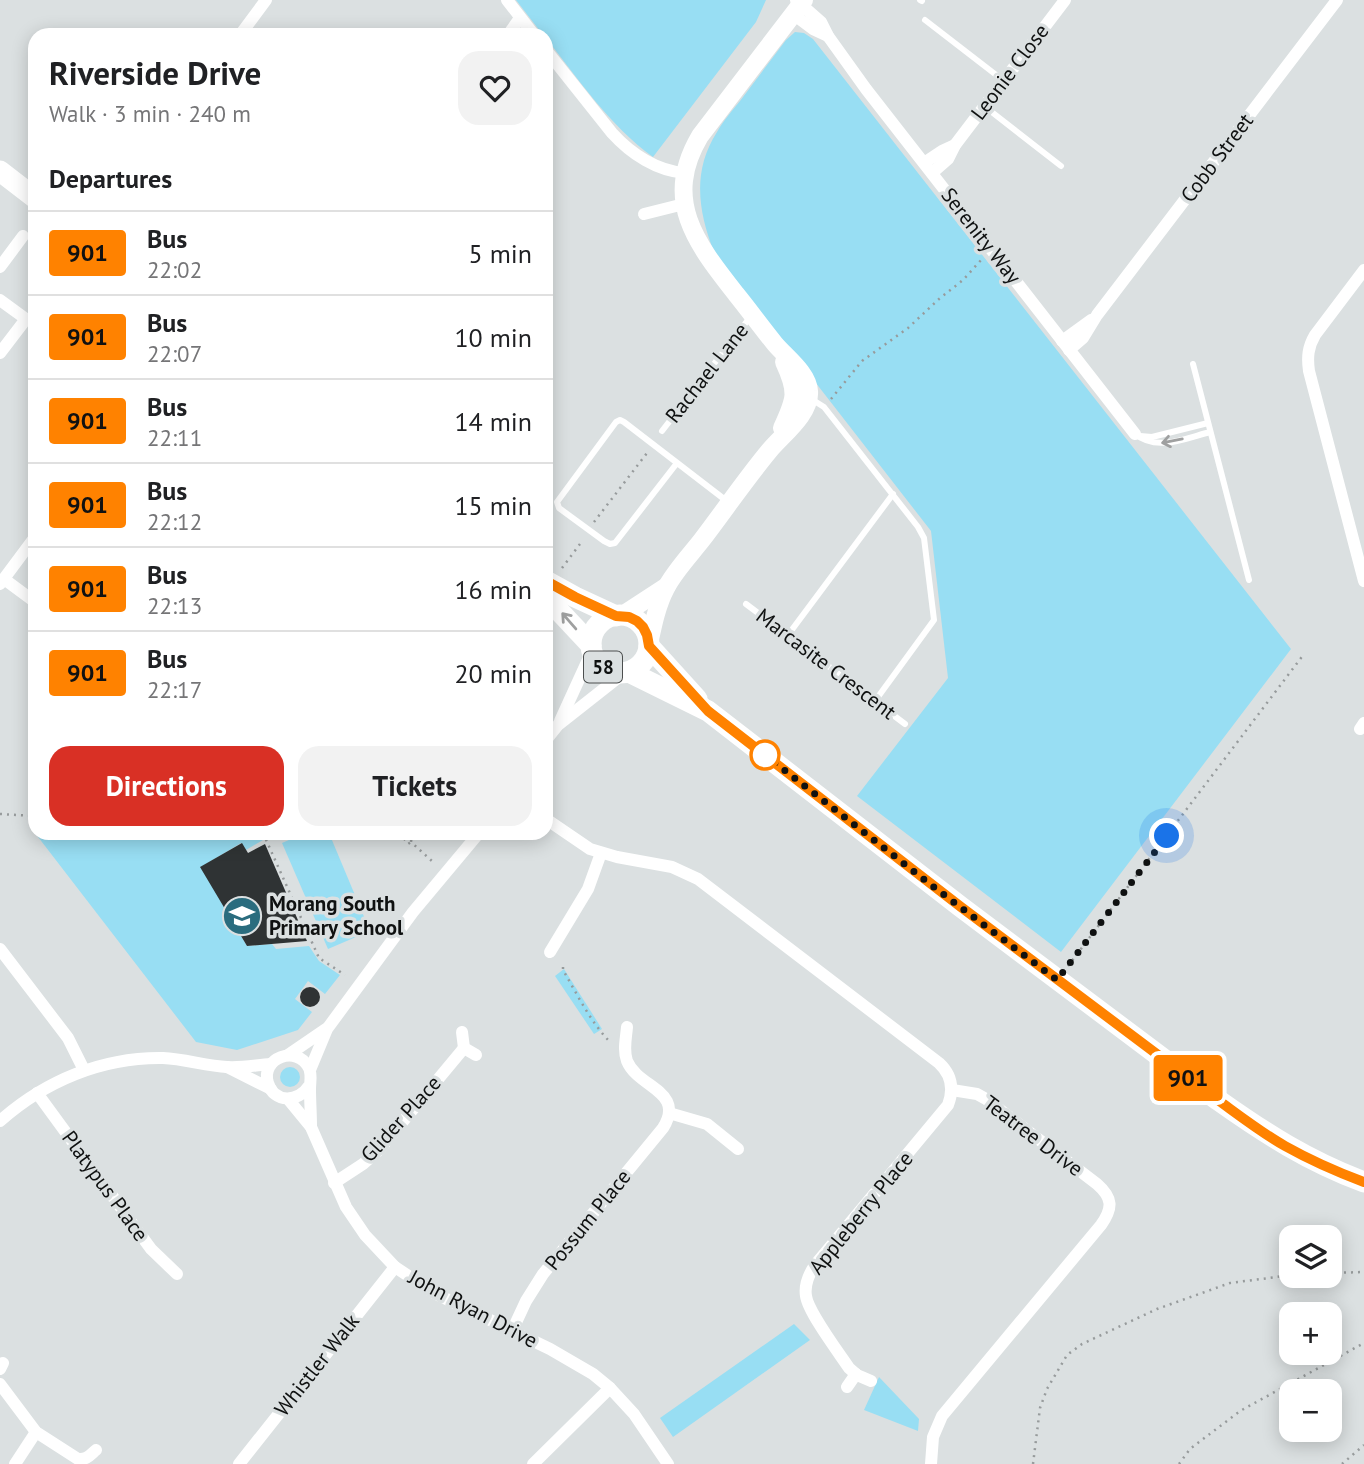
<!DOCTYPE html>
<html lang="en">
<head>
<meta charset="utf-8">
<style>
	:root { --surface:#fff; --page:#f2f2f2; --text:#202124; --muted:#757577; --line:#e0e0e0; --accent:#d93025 }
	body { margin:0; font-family:"PT Sans",sans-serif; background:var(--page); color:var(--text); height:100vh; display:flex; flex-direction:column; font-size:26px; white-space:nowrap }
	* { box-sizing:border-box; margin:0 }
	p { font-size:23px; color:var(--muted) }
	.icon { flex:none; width:38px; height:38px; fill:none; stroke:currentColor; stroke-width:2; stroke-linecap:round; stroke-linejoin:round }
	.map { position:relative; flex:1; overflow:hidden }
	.panel { position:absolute; left:28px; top:28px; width:525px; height:812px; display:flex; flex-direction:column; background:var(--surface); border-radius:21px; box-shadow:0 4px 18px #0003 }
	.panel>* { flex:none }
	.badge { padding:0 14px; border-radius:5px; font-size:24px; line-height:46px }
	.controls { position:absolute; left:1279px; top:1225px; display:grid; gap:14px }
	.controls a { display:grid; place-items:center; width:63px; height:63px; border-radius:14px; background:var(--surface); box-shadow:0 4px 18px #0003; font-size:35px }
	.you { position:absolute; width:35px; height:35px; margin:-18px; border:5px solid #fff; border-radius:50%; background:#1a73e8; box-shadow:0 0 0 10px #1a73e833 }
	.map>.badge { position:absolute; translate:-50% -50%; box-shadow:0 0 0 4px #fff }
	h2 { padding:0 21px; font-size:26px; line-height:63px }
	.round { display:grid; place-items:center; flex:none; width:74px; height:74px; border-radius:21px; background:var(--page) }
	.summary { display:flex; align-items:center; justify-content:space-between; height:119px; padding:0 21px }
	h1 { font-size:33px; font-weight:800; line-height:52px }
	.action { display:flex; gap:14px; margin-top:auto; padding:14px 21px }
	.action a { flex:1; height:80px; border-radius:21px; background:var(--accent); color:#fff; font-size:28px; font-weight:800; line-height:80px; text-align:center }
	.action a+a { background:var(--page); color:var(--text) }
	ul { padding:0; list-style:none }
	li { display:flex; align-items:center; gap:21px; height:84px; padding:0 21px; border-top:2px solid var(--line) }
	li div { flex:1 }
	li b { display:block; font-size:26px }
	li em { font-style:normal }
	li .badge { min-width:77px; font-weight:700; text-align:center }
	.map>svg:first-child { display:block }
	.green { fill:#98def3 }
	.building { fill:#2f3334 }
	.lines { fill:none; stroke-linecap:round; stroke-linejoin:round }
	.path { stroke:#979b9c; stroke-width:2.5; stroke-dasharray:2 5; stroke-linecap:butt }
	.lane { stroke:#fff; stroke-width:6 }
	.street { stroke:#fff; stroke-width:12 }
	.secondary { stroke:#fff; stroke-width:18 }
	.primary { stroke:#fff; stroke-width:21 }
	.oneway { stroke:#9fa0a0 }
	.line-casing { stroke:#fff; stroke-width:16 }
	.line { stroke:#ff8200; stroke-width:10 }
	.walk { stroke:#0f1111; stroke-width:7; stroke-dasharray:0 12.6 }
	.stop-dot { fill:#fff; stroke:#ff8200; stroke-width:3.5 }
	.labels { text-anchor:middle; stroke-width:7; stroke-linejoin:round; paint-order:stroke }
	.shield { fill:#dbe0e1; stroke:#4c4f4f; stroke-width:2 }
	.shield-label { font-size:19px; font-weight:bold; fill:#0f1111 }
	.street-label { font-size:21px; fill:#0f1111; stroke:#dbe0e1 }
	.poi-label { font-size:21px; font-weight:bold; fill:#0f1111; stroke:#dbe0e1; text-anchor:start }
</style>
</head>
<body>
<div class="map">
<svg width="1364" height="1464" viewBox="0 0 1364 1464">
	<rect width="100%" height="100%" fill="#dbe0e1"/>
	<g class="green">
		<path d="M516,0H766L756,22L653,157C610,126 579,80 546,38V35H543Z"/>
		<path d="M795,32L804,33L813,39L1291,649L1061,952L857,796L948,678L931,531L714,252C698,211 692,171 717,132C723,121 732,111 740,101C755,81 771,60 786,40Z"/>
		<polygon points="35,833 260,833 263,840 246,850 241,843 201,867 247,946 272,944 276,949 309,946 319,961 340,975 325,994 308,981 295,999 312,1012 298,1030 237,1050 196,1042"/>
		<polygon points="305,833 329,833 370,931 328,949 282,843"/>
		<polygon points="564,969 602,1029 594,1034 555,976"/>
		<circle cx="290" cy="1077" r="10"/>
		<polygon points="794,1324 810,1340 673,1437 660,1418"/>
		<polygon points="879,1377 919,1419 918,1431 864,1410"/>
	</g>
	<g class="building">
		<polygon points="242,843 248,853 265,844 307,941 247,946 200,867"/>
		<circle cx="310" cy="997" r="10"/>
	</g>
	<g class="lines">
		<g class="path">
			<polyline points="831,399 862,361 908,328 939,299 963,280 982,259"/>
			<polyline points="594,522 647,453"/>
			<polyline points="562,568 583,540"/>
			<polyline points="0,814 35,816"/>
			<polyline points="263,833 319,958 345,975"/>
			<polyline points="400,833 408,844 411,842"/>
			<polyline points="412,833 411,842 433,862"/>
			<polyline points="1068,966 1304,654"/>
			<path d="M563,967V970C577,994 591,1023 611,1043"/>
			<polyline points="1330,1273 1364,1272"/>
			<polyline points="1033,1464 1040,1408 1047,1389 1067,1355 1082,1344 1157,1309 1230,1283 1292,1275"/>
			<polyline points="1179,1464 1190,1449 1240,1411 1364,1343"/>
			<polyline points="1342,1464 1364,1445"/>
		</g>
		<g class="lane">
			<polyline points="920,0 922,1"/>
			<polyline points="925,20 1004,81"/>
			<polyline points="984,106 1061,166"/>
			<polyline points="1193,364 1249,580"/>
			<polyline points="810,401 816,402 824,407 918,527 924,538 934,620 875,701"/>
			<polyline points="662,431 751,316"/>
			<path d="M1135,434C1157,452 1186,438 1210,432"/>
			<polyline points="1140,436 1152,437 1208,423"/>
			<polyline points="677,463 615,543 610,544 604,541 559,508 557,502 616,422 620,420 624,422 728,502"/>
			<polyline points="746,604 905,724"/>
			<polyline points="788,635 893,494"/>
		</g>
		<g class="street">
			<polyline points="507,0 534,35"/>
			<polyline points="796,0 821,22 828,36 866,89 1135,434"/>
			<polyline points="793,14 813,29 828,36"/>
			<polyline points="240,35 266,0"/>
			<polyline points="508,35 520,18"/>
			<path d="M546,50L612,133C631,154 657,171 685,173"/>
			<polyline points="924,163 942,151 955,145"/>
			<polyline points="932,173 948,159 955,145 1065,0"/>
			<polyline points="644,214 684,204"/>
			<polyline points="0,267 23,236"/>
			<path d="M1364,270L1315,335C1308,347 1307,357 1309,371L1364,581"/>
			<polyline points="0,300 26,319 0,353"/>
			<polyline points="1062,341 1091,320"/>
			<polyline points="1069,350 1083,338 1097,315 1337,0"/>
			<polyline points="4,579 35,602"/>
			<polyline points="0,584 35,537"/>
			<polyline points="560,721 592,651"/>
			<polyline points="1360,729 1364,723"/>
			<polyline points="546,740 558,725 624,673"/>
			<path d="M546,819L590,849L617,857L672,867L698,879L939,1063C952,1075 954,1089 948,1105L815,1265C809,1274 804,1284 806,1296C808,1312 839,1353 849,1368L857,1375L871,1381"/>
			<polyline points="0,949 68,1038 84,1070"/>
			<polyline points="550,952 588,889 601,853"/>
			<polyline points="462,1032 464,1048 476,1055"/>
			<polyline points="288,1055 326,1029"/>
			<polyline points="227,1067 271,1089"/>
			<polyline points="310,1070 327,1029 413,912 479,833"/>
			<path d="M309,1086C299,1102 274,1104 268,1083C260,1058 297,1044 309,1068C312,1075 310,1081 310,1089C310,1101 311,1114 311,1127"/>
			<polyline points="37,1093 151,1249 177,1274"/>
			<polyline points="288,1099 311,1127 346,1207 365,1235 395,1267 434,1293 550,1349 593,1374 610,1388 634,1414 668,1464"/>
			<polyline points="669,1113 707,1124 738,1149"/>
			<path d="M0,1121C45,1081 102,1057 163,1058C185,1059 206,1066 227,1067C242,1068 256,1065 271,1064"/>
			<polyline points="334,1183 363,1164 380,1149 464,1048"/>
			<path d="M512,1331L526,1301L543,1274L663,1128C686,1091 638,1088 627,1061C623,1050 626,1039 627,1027"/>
			<polyline points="0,1369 3,1363"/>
			<path d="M0,1384L36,1432L78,1459C87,1460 90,1455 96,1450"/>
			<polyline points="847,1387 856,1374"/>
			<polyline points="15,1464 36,1432"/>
			<polyline points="239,1464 395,1267"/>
			<polyline points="533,1464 610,1388"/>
			<path d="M931,1464L933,1437L942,1416L1101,1225C1113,1208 1113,1198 1097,1184L986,1099L977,1094L952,1090"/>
		</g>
		<g class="secondary">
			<path d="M782,428C796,398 798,392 784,362"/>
			<polyline points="621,616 667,586"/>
			<path d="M649,644C653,625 657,605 666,588C674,572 690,555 701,541C724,511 745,480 769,451C782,435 811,414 809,391C808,373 786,357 775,344C762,328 749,310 736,294C696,243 662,200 700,136L804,0"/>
		</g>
		<g class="primary">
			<polyline points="0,171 35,198"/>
			<polyline points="546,581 575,597 616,616"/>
			<polyline points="546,597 591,645"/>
			<circle cx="620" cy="644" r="29"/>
			<polyline points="649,646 697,699"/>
			<path d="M629,672L708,711L961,907L1218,1100C1266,1134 1308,1161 1364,1182"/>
		</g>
	</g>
	<defs><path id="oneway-shaft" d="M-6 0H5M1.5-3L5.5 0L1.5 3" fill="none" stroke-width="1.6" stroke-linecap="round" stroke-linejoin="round" transform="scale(1.75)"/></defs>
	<g class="oneway">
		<use href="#oneway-shaft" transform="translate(1172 441) rotate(169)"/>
		<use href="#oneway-shaft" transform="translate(569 621) rotate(-131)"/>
	</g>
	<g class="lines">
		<g class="line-casing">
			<path id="line" d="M546,581L575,597L616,616L629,617L637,621L643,627L647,635L649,646L708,711L961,907L1218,1100C1240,1116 1262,1133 1285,1146C1310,1160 1337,1172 1364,1182"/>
		</g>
		<use href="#line" class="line"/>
		<polyline class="walk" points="765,755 939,891 1057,980 1167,836"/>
	</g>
	<defs>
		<g id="school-disc" transform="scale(2.0125)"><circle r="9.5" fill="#2a6c7e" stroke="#dbe0e1"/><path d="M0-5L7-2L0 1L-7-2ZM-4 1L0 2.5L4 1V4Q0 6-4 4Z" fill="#fff"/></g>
	</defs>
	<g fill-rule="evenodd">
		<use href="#school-disc" x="242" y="916"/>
	</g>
	<circle class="stop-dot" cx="765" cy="755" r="14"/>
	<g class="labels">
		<rect class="shield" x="584" y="651.5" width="38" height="31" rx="5"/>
		<g class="shield-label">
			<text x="603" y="674">58</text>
		</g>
		<g class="street-label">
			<text transform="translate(1010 72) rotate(-53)" y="7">Leonie Close</text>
			<text transform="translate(1217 158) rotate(-53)" y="7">Cobb Street</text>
			<text transform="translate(981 236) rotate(52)" y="7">Serenity Way</text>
			<text transform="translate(707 373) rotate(-52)" y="7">Rachael Lane</text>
			<text transform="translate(826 664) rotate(37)" y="7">Marcasite Crescent</text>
			<text transform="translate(401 1119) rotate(-48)" y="7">Glider Place</text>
			<text transform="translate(1033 1136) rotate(37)" y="7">Teatree Drive</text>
			<text transform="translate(105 1186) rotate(54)" y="7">Platypus Place</text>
			<text transform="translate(861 1213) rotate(-51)" y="7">Appleberry Place</text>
			<text transform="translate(588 1220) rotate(-51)" y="7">Possum Place</text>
			<text transform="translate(473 1309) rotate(28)" y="7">John Ryan Drive</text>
			<text transform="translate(317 1365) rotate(-52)" y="7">Whistler Walk</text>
		</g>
		<g class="poi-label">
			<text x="269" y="911">Morang South<tspan x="269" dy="24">Primary School</tspan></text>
		</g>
	</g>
</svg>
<div class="controls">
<a><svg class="icon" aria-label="layers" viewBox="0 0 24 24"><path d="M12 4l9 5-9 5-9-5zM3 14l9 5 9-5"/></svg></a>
<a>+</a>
<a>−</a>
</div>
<div class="you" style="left:1167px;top:836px"></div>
<b class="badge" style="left:1188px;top:1078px;background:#ff8200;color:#111">901</b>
<section class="panel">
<div class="summary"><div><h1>Riverside Drive</h1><p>Walk · 3 min · 240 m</p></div><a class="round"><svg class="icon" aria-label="heart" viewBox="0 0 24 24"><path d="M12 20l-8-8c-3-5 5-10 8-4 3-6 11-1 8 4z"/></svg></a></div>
<h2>Departures</h2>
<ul>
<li><span class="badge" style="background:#ff8200;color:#111">901</span><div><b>Bus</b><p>22:02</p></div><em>5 min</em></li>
<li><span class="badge" style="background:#ff8200;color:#111">901</span><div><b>Bus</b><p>22:07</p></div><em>10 min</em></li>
<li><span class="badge" style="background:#ff8200;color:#111">901</span><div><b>Bus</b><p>22:11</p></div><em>14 min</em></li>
<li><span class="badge" style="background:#ff8200;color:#111">901</span><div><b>Bus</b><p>22:12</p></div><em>15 min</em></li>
<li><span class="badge" style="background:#ff8200;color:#111">901</span><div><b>Bus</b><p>22:13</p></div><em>16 min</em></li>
<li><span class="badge" style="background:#ff8200;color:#111">901</span><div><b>Bus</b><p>22:17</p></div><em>20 min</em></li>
</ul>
<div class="action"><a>Directions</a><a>Tickets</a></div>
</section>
</div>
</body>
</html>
